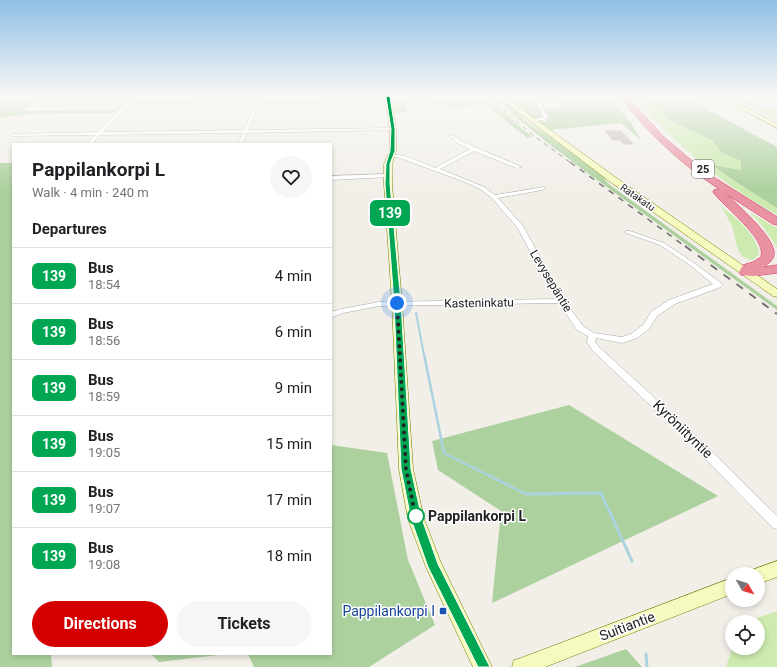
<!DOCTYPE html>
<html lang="en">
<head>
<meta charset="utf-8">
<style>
	:root { --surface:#fff; --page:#f6f6f6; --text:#202124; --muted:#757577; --line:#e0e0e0; --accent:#d40000 }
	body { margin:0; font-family:Roboto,sans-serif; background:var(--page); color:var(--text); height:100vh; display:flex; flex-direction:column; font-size:15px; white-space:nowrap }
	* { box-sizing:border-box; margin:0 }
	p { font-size:13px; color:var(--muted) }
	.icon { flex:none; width:22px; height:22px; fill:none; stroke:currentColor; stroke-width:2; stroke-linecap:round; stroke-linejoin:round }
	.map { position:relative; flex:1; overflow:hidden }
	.drawer { position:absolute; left:12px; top:143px; width:320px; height:512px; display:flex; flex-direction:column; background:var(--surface); border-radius:0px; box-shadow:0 2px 6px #0003 }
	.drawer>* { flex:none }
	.badge { padding:0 8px; border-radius:6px; font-size:14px; line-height:26px }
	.needle { width:26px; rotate:128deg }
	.tools { position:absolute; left:725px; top:567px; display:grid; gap:8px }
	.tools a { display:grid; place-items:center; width:40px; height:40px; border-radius:50%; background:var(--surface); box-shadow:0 2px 6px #0003; font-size:20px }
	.you { position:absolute; width:20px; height:20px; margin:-10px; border:3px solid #fff; border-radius:50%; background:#1a73e8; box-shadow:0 0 0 6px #1a73e833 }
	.map>.badge { position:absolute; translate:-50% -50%; box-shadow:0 0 0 2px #fff }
	h2 { padding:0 20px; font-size:15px; line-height:36px }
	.round { display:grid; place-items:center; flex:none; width:42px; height:42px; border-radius:21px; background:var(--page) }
	.overview { display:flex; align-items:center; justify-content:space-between; height:68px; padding:0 20px }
	h1 { font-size:19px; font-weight:700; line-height:30px }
	.action { display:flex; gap:8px; margin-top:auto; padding:8px 20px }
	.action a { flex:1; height:46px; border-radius:24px; background:var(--accent); color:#fff; font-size:16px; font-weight:700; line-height:46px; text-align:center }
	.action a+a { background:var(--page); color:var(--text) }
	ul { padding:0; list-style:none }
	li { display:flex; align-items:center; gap:12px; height:56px; padding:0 20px; border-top:1px solid var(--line) }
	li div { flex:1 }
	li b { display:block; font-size:15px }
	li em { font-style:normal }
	li .badge { min-width:44px; font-weight:700; text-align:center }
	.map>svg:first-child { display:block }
	.grass { fill:#cdebb0 }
	.forest { fill:#add19e }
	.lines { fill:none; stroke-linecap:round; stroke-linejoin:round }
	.stream-far2 { stroke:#aad3df; stroke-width:2 }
	.stream-far1 { stroke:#aad3df; stroke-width:2.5 }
	.stream { stroke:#aad3df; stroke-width:3 }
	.building { fill:#c7bfb8; stroke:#c4b6ab }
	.street-casing { stroke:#a9a9a9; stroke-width:1 }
	.secondary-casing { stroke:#707d05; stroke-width:1 }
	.highway-casing { stroke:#dc2a67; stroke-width:1 }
	.street { fill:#fff; fill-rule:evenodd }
	.secondary { fill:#f7fabf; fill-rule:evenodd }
	.highway { fill:#e892a2; fill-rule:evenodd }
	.rail-far2 { stroke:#707070; stroke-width:1; stroke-dasharray:4.5 4.5; stroke-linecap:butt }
	.rail-far1 { stroke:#707070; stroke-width:1.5; stroke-dasharray:6 6; stroke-linecap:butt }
	.rail { stroke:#707070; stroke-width:2; stroke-dasharray:8 8; stroke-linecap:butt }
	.line { fill:#00a651; stroke:#fff }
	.walk { stroke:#222; stroke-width:4; stroke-dasharray:0 7.2 }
	.stop-dot { fill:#fff; stroke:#00a651; stroke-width:2 }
	.transit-dot { fill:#1a4fb4; stroke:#fff; stroke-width:1.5 }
	.labels { text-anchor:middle; stroke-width:3; stroke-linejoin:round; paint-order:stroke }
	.far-street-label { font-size:10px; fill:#222; stroke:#fff }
	.shield { fill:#fff; stroke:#646464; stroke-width:1 }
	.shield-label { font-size:11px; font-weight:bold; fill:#222 }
	.street-label { font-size:12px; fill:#222; stroke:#fff }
	.near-street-label { font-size:14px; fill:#222; stroke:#fff }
	.near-stop-label { font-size:14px; font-weight:bold; fill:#222; stroke:#fff; text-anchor:start }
	.near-transit-label { font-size:14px; fill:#164399; stroke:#fff; text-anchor:end }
</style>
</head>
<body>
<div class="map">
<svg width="777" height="667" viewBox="0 0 777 667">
	<rect width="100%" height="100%" fill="#f2efe9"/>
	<g class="grass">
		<path d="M632,97H645L669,120L713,141L721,152L742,161L741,170L714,165L730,178L777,208V215C722,185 675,142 632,97Z"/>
		<polygon points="753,108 777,108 777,121"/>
		<path d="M721,206C736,218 758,234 759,255L753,260C736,260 737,242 733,229C730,221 725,213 721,206Z"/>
		<polygon points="751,213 777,228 777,247 760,223 751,214"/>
		<polygon points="777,611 777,667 726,667 732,648 758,648 758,622 746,622"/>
	</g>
	<g class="forest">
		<polygon points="0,97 39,97 22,111 112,110 121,102 126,101 115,113 30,114 0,118"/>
		<polygon points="136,97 199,97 193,103 130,104"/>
		<polygon points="326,97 324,103 263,105 263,98"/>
		<polygon points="428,97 437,97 441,102 486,97 532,137 527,138 486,105 451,107 430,103 406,103 406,112 394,113 392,102"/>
		<path d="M492,97C509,97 523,124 540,130L606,178L605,180L610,185L777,306V310L582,169L545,141Z"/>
		<polygon points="557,97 610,97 632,124 641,140 621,123 550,130 538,122 546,121 549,118 543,109 563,108"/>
		<polygon points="645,97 678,97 697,104 777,147 777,208 730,178 713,165 741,170 741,161 721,152 713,141 669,120"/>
		<polygon points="732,97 745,97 766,107 753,108"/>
		<polygon points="534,99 544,116 543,118 534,119 512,101"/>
		<polygon points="0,163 13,163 13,654 51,654 52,667 0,667"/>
		<polygon points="569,405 718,496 492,603 501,511 438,470 432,441"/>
		<polygon points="331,445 387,453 408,560 435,625 369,667 254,667 248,654 331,654"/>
		<polygon points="626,649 642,667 575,667"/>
		<polygon points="151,654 227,654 159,662"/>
	</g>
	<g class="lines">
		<polyline class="stream-far2" points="416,313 424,355"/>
		<polyline class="stream-far1" points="424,354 444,453 522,492"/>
		<g class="stream">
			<polyline points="520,491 526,494 601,493 632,561"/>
			<polyline points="646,654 647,667"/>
		</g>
	</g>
	<polygon class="building" points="605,131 621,131 633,144 624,144 620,140 613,140"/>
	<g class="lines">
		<g class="street-casing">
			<g id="street">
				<polygon points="533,97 537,97 549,119 530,122 530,120 544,117"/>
				<polygon points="746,97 752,97 769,107 766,108"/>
				<polygon points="131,98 134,99 132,102 103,132 244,130 257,101 259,100 261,101 248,130 393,128 395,129 393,130 247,133 242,144 238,144 243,133 100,135 92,144 87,144 95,135 12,136 10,135 12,134 98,132 127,102 41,102 40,100 129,100"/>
				<path d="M452,135L461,141L522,167L517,168L474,151L440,169L484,187L495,195L544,187L545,188L542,190L498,198L523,226L564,300L583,326L594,333L622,337L631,334L643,325L651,312L669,300L713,284L690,265L660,245L626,233V231H630L664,243L694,263L721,283L722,285L721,287L675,304L657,316L649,329L637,338L622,343L596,338L595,342L599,347L692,432L777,516V529L773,528L685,438L593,351L587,342L588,336L577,330L559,303L379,306L343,313L331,318V312L341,309L379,302L556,299L517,227L492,198L480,189L465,182L397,157H392L390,156C398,151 425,164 435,168L470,149L457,143L450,136Z"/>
				<polygon points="387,174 389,175 389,177 331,180 331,176"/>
			</g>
		</g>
		<g class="secondary-casing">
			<g id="secondary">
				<polygon points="385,97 391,97 396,129 396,151 392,164 392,184 402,303 413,469 424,519 441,563 492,667 473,667 426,567 408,519 399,469 392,303 384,184 384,164 390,151 390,129"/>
				<polygon points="499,97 505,97 615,177 777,289 777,297 773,296 609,181"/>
				<polygon points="719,97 726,97 777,124 777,128"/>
				<polygon points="777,561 777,577 758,584 758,574 750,574 752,570"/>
				<polygon points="732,578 732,594 545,667 512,667 514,660 521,658"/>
			</g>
		</g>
		<g class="highway-casing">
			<path id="highway" d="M620,97H627L664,137L704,171L777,217V225L773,224L726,194C738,205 773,236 774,252C775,259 769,263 764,267L777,265V273L753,276L741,275L739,272L743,265L753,262L761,257C767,238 723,206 713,192L714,190L719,189C681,164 648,133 620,97Z"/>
		</g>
		<use href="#street" class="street"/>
		<use href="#secondary" class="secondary"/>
		<use href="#highway" class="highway"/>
		<polyline class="rail-far2" points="489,97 534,136 571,163"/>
		<polyline class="rail-far1" points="570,162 686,247"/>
		<polyline class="rail" points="685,246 777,314"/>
	</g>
	<linearGradient id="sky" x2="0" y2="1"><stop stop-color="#8fc0e4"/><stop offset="0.51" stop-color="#f9f8f5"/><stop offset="1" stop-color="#f9f8f5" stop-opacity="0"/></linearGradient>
	<rect width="777" height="191" fill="url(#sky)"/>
	<polygon class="line" points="388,96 390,97 395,129 395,151 390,164 390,184 401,303 411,469 422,519 438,564 490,667 478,667 428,567 411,519 401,469 394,303 385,184 386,164 390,151 391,129 386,97"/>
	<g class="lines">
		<polyline class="walk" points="397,303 406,469 416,519 416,516"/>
	</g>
	<circle class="stop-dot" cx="416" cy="516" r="8"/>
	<rect class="transit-dot" x="439" y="607" width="8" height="8" rx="2"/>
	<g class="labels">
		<g class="far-street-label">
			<text transform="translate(638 197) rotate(35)" y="4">Ratakatu</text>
		</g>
		<rect class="shield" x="692" y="160" width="22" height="18" rx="3"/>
		<g class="shield-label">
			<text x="703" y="173">25</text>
		</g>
		<g class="street-label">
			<text transform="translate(551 281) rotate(59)" y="4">Levysepäntie</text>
			<text transform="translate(479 303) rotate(-1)" y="4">Kasteninkatu</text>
		</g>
		<g class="near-street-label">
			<text transform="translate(683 429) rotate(44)" y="5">Kyröniityntie</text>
			<text transform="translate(627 626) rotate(-21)" y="5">Suitiantie</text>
		</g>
		<g class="near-stop-label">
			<text x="428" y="521">Pappilankorpi L</text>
		</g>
		<g class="near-transit-label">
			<text x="435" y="616">Pappilankorpi I</text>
		</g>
	</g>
</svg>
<div class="tools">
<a><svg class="needle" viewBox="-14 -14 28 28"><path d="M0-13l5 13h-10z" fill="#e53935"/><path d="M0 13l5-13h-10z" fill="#757577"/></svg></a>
<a><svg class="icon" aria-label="locate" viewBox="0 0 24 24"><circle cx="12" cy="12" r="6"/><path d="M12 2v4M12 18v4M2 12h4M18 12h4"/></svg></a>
</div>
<div class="you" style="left:397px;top:303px"></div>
<b class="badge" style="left:390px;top:213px;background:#00a651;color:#fff">139</b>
<section class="drawer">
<div class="overview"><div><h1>Pappilankorpi L</h1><p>Walk · 4 min · 240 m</p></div><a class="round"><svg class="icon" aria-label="heart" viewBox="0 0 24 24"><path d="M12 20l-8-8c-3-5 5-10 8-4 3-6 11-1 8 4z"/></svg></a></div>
<h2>Departures</h2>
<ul>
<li><span class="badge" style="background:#00a651;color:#fff">139</span><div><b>Bus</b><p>18:54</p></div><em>4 min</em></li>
<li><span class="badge" style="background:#00a651;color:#fff">139</span><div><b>Bus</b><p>18:56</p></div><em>6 min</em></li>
<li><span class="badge" style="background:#00a651;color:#fff">139</span><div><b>Bus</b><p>18:59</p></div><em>9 min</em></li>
<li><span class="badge" style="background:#00a651;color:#fff">139</span><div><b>Bus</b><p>19:05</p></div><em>15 min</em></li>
<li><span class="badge" style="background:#00a651;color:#fff">139</span><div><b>Bus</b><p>19:07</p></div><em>17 min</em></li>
<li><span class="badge" style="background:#00a651;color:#fff">139</span><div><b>Bus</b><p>19:08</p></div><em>18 min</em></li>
</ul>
<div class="action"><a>Directions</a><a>Tickets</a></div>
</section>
</div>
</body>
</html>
